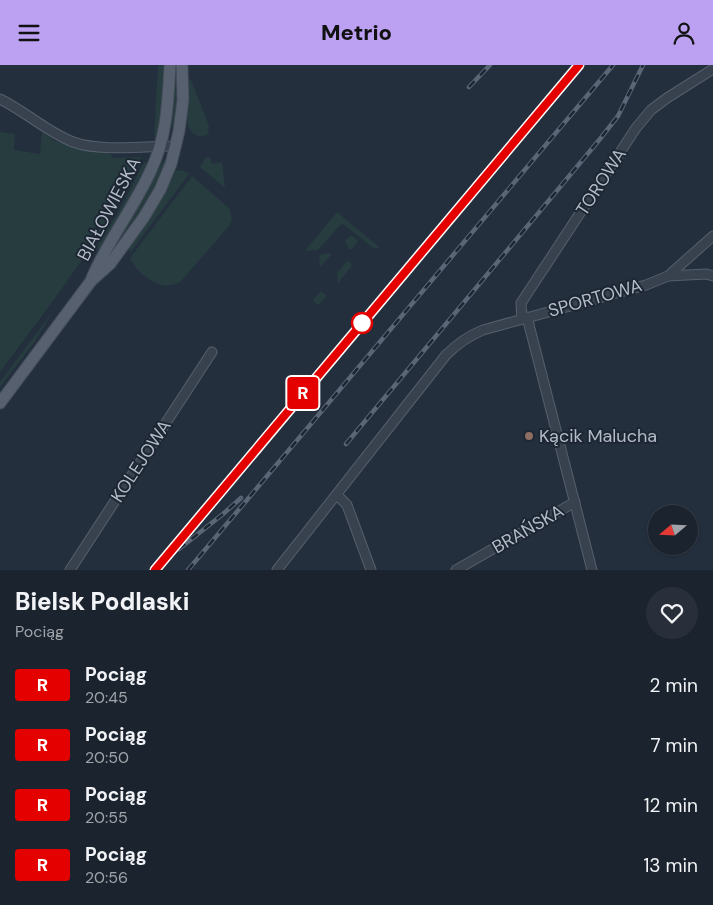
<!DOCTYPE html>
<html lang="pl">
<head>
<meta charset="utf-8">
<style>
	:root { --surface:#1b232e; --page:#282f3a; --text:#f1f3f6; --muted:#a0a4aa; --line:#39404a; --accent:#bca0f2 }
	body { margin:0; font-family:"DM Sans",sans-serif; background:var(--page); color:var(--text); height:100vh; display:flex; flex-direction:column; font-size:19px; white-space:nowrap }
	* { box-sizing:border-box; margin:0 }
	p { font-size:16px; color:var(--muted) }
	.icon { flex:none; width:28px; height:28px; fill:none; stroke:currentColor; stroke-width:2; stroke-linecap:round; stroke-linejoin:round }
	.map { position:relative; height:505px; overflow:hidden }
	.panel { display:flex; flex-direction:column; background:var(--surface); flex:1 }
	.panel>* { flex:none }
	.badge { padding:0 10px; border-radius:4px; font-size:18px; line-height:32px }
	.needle { width:32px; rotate:251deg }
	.controls { position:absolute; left:648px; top:440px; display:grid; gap:10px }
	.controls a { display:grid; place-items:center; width:50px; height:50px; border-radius:50%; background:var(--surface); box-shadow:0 1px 4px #0004,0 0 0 1px var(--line); font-size:25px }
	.map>.badge { position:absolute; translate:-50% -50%; box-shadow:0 0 0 2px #fff }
	.round { display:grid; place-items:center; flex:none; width:52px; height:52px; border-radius:26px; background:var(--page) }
	.overview { display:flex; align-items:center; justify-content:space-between; height:85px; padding:0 15px }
	h1 { font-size:24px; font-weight:800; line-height:38px }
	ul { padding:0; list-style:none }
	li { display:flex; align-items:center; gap:15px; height:60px; padding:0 15px }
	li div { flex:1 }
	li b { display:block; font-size:19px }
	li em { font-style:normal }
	li .badge { min-width:55px; font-weight:700; text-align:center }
	header { display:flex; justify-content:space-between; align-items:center; height:65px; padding:0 15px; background:var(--accent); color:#111; font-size:22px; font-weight:800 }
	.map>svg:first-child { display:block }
	.green { fill:#263c3f }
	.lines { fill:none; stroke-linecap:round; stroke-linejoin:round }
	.minor-casing { stroke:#565f6c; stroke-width:11 }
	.major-casing { stroke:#414a57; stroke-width:13 }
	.minor { stroke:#38414e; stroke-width:9 }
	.major { stroke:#56606e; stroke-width:11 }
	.rail-casing { stroke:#5a6575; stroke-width:4.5 }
	.rail { stroke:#1d2633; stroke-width:2.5; stroke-dasharray:8; stroke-linecap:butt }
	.line-casing { stroke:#fff; stroke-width:11 }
	.line { stroke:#e50000; stroke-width:8 }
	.stop-dot { fill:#fff; stroke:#e50000; stroke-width:2.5 }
	.education-dot { fill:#8d6e63; stroke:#1d2633; stroke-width:2 }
	.labels { text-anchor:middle; stroke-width:4; stroke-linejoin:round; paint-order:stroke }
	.street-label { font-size:18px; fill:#b4bcc9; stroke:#1d2633 }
	.poi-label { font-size:18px; fill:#b4bcc9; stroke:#1d2633; text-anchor:start }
</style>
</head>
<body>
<header><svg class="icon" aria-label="menu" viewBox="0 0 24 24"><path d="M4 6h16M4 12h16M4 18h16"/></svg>Metrio<svg class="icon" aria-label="person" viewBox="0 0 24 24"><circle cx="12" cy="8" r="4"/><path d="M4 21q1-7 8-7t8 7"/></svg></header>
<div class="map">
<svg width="713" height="505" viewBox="0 0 713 505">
	<rect width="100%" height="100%" fill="#242f3e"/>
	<g class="green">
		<path d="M158,0H164C165,24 161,47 156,71L154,74Z"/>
		<polygon points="174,0 177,0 178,40 175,65 172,64"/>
		<path d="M191,15L209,61L208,69C204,72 201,72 196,70C181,63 188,30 188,16Z"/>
		<path d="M42,66L55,76L78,83L104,85L114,93L141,92C105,171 51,238 0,307V67L15,69L14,85L40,89Z"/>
		<polygon points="210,92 212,99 222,97 225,123 200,102 205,93"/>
		<path d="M164,95H167C156,124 140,148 123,174V166Z"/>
		<path d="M144,97L147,98C133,129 117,157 98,186L95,184L121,143Z"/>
		<polygon points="181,105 189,109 130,188 129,183 155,145 176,106"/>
		<path d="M192,111L230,144L232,155L229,161L181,216C162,229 139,211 130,193Z"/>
		<polygon points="337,147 380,183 373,183 346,161 341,159 318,185 305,186"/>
		<polygon points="351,170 358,176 352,184 349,184 345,176"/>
		<polygon points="330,188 331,190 320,202 319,192 321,189"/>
		<polygon points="349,196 352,201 338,218 337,208 346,197"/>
		<polygon points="321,226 327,231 318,240 313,235"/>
		<polygon points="54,245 35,276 0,322 0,317"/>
	</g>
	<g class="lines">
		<g class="minor-casing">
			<g id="minor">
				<path d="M0,34C25,46 47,67 73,77C100,87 147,81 176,81"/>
				<polyline points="668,211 706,209 713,211"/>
				<polyline points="527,252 592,505"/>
				<polyline points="522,254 521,238 636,63 651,45 667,33 713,4"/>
				<polyline points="337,430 347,440 371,505"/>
				<polyline points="70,505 212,287"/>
				<path d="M277,505L446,290C457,279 468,271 483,265L646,220L668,211L713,171"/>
				<polyline points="456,505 575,437"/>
			</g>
		</g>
		<g class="major-casing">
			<g id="major">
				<path d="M92,213C108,175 134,143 151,105C167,72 168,36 170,0"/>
				<polyline points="0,338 91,216 110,199 144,152 160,125 171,99 179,66 183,35 182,0"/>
			</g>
		</g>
		<use href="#minor" class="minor"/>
		<use href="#major" class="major"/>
		<g class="rail-casing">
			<g id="rail">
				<polyline points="469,22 490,0"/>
				<polyline points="346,379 600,74 618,51 643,0"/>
				<polyline points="179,484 223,449 241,433"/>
				<polyline points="155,505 579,0"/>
				<polyline points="188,505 613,0"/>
			</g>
		</g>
		<use href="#rail" class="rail"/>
	</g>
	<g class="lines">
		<g class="line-casing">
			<polyline id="line" points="155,505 579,0"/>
		</g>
		<use href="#line" class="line"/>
	</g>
	<circle class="stop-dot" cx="362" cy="258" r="10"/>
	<circle class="education-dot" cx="529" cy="371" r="5"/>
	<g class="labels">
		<g class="street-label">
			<text transform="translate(601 117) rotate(-57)" y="6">TOROWA</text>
			<text transform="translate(109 144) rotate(-62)" y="6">BIAŁOWIESKA</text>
			<text transform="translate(595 233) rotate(-16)" y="6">SPORTOWA</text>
			<text transform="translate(141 396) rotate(-57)" y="6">KOLEJOWA</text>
			<text transform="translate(528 464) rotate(-30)" y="6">BRAŃSKA</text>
		</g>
		<g class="poi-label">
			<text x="539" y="377">Kącik Malucha</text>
		</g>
	</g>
</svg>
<div class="controls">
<a><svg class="needle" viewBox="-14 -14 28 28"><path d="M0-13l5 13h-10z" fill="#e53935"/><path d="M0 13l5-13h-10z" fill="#a0a4aa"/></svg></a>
</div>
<b class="badge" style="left:303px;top:328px;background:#e50000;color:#fff">R</b>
</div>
<section class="panel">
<div class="overview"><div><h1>Bielsk Podlaski</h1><p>Pociąg</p></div><a class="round"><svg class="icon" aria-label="heart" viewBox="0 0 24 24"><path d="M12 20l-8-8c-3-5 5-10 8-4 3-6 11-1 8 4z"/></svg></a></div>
<ul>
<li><span class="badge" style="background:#e50000;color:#fff">R</span><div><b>Pociąg</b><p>20:45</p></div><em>2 min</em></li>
<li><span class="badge" style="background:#e50000;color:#fff">R</span><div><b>Pociąg</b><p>20:50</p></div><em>7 min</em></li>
<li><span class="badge" style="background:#e50000;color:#fff">R</span><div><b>Pociąg</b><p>20:55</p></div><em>12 min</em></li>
<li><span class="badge" style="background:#e50000;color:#fff">R</span><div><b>Pociąg</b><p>20:56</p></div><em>13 min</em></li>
</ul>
</section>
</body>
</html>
